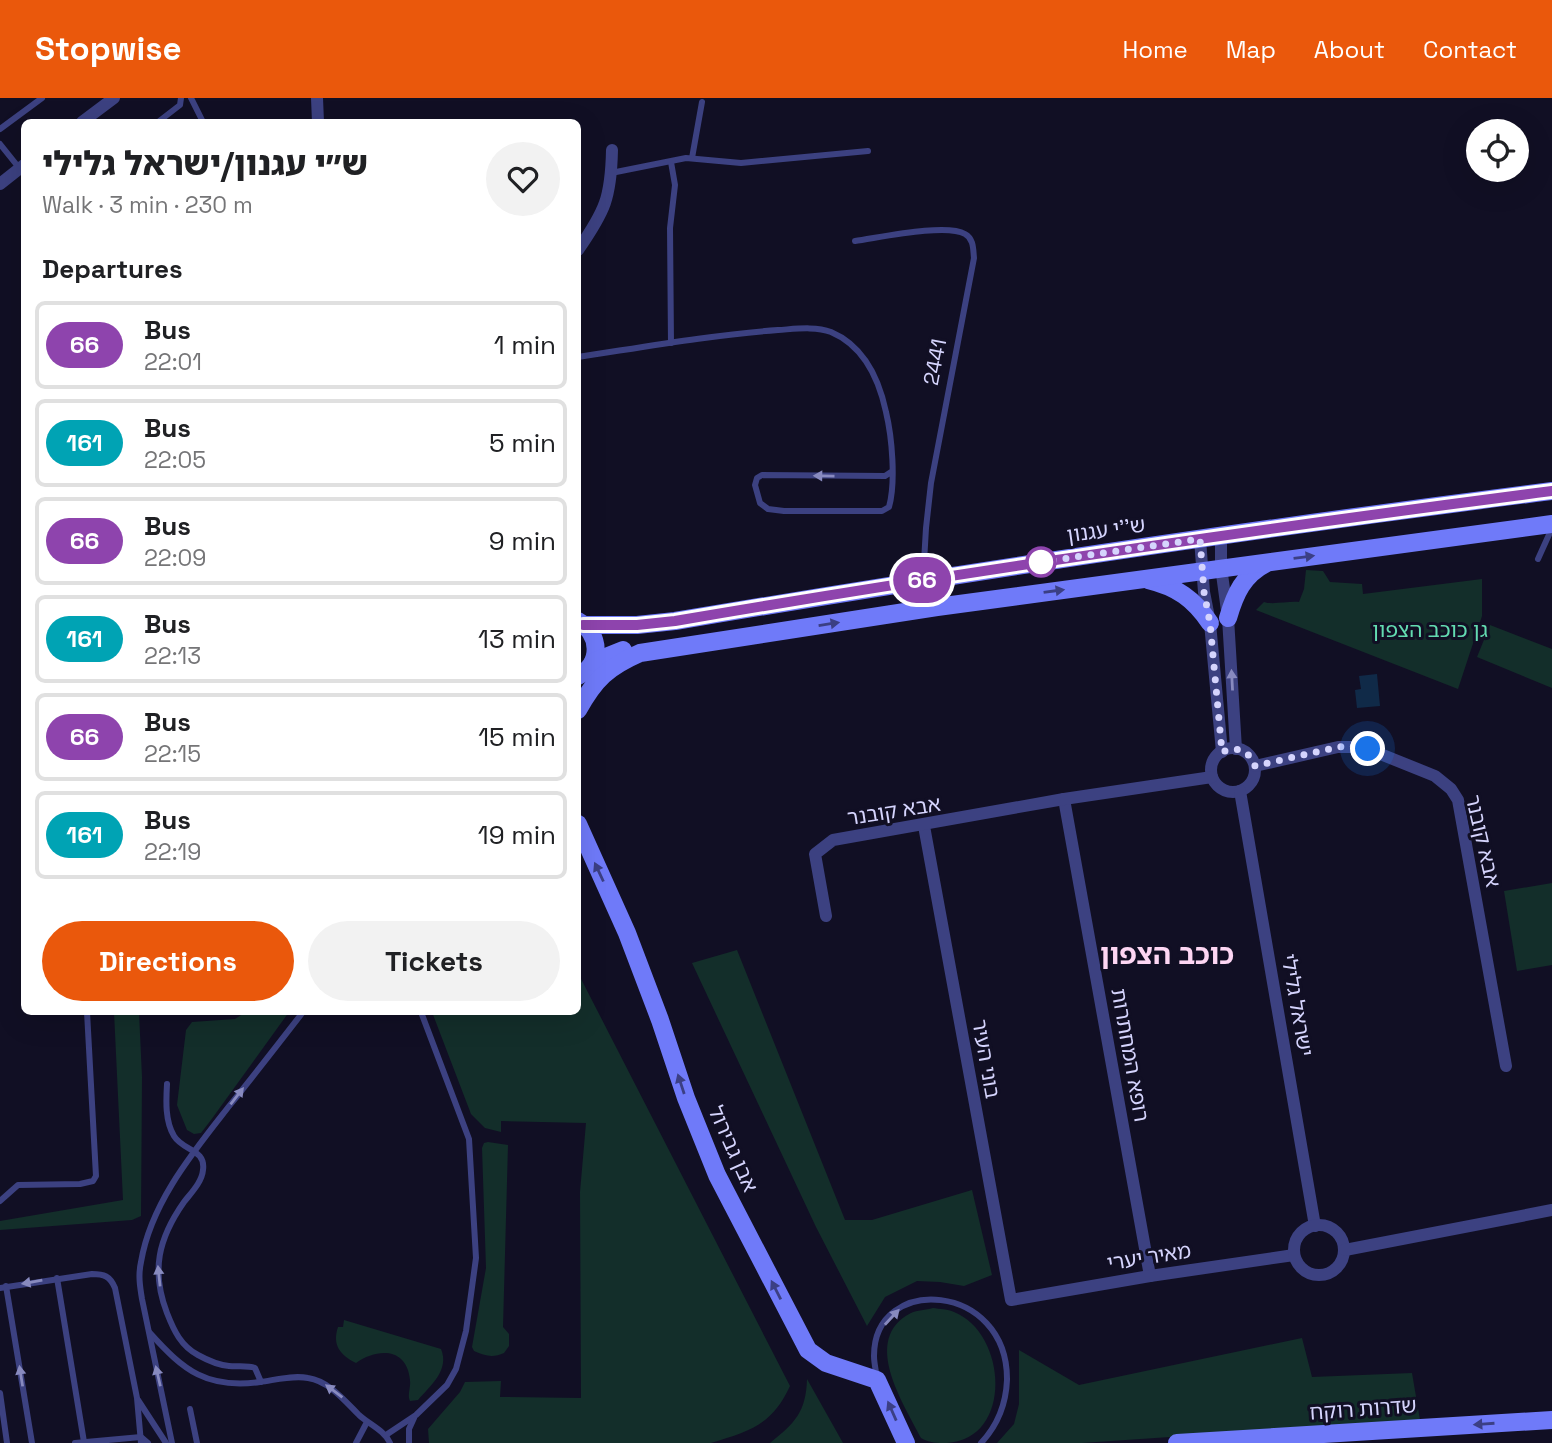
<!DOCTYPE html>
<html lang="en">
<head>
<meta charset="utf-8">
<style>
	:root { --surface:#fff; --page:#f2f2f2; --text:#202124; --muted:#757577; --line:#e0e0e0; --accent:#ea580c }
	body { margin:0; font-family:"Space Grotesk","Noto Sans Hebrew",sans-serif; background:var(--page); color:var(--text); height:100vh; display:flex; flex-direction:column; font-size:26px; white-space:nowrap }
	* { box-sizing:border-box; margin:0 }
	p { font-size:23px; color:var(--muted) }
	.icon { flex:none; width:38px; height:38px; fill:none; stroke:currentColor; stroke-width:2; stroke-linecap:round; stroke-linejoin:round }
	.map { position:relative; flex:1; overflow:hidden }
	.side { position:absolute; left:21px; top:21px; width:560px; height:896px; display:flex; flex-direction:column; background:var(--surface); border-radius:10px; box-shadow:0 7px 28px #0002 }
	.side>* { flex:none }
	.badge { padding:0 14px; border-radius:23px; font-size:24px; line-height:46px }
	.fabs { position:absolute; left:1466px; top:21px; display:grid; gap:14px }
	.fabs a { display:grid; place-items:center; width:63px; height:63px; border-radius:50%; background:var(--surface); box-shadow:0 7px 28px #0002; font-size:35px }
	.you { position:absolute; width:35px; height:35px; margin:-18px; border:5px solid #fff; border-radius:50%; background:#1a73e8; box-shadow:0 0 0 10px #1a73e833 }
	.map>.badge { position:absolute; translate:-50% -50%; box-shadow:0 0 0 4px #fff }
	h2 { padding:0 21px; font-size:26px; line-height:63px }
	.round { display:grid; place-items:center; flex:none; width:74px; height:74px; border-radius:37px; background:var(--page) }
	.head { display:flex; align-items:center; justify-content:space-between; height:119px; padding:0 21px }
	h1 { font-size:33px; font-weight:800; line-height:52px }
	.button { display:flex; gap:14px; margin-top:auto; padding:14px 21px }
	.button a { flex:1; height:80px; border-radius:42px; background:var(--accent); color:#fff; font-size:28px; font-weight:800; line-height:80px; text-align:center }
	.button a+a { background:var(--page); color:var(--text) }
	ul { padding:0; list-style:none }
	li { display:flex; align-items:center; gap:21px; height:88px; margin:0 14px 10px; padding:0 7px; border:4px solid var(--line); border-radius:10px }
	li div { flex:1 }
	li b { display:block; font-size:26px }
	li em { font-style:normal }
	li .badge { min-width:77px; font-weight:700; text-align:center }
	header { display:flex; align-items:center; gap:42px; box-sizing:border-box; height:98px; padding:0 35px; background:var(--accent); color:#fff }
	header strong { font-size:33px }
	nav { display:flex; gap:38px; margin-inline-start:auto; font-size:24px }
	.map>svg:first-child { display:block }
	.green { fill:#132e2a }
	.water { fill:#102a48 }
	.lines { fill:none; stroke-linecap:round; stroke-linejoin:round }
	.service { stroke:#3c4181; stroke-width:6 }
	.minor { stroke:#3c4181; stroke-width:12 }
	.secondary { stroke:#6f7af9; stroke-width:18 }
	.oneway { fill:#888abf }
	.oneway2 { fill:#3b3f84 }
	.line-casing { stroke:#fff; stroke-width:16 }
	.line { stroke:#8e44ad; stroke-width:10 }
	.walk { stroke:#d5d4fd; stroke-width:7; stroke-dasharray:0 12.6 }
	.stop-dot { fill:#fff; stroke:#8e44ad; stroke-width:3.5 }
	.labels { text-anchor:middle; stroke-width:6; stroke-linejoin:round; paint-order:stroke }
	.street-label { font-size:21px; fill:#d5d4fd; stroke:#110f24 }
	.park-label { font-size:21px; fill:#63dbb1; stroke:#110f24 }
	.district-label { font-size:28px; font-weight:bold; fill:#fdd6f3; stroke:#110f24 }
</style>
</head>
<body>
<header>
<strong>Stopwise</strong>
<nav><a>Home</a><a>Map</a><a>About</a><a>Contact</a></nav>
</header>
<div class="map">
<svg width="1552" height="1345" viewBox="0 0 1552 1345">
	<rect width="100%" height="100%" fill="#110f24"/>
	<g class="green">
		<path d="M1306,472L1323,473L1330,484L1362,486L1363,496L1482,481V518L1458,591L1256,512L1264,504C1271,507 1289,503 1299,504L1304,491Z"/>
		<polygon points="1490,527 1552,551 1552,590 1477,559"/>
		<polygon points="1552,785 1552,867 1517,873 1504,793"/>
		<polygon points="737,852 845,1122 872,1122 972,1092 992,1177 964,1188 940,1184 917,1183 885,1199 867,1228 816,1129 692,865"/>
		<path d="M578,875L790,1288C772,1327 750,1333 711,1345H429L428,1331L460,1294L465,1284L501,1283L500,1299L581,1300L580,1094L586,1025L501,1023V1034L485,1030L471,1016L432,914H578Z"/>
		<polygon points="114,914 139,914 142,979 141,1118 132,1122 0,1132 0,1123 123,1102"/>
		<polygon points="246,914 289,914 211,1022 201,1035 194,1036 187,1032 177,1007 186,932 192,924 235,921"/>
		<path d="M488,1044L508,1047L503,1229L509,1236V1248L504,1255C493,1260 485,1258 474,1253L472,1249L486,1170L482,1050L484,1045Z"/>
		<path d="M933,1210C939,1211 948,1211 954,1214C1007,1235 1014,1341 947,1345C937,1345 930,1345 921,1340C904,1306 860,1241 911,1215C917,1212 926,1212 933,1210Z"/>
		<path d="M344,1222L441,1251C450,1272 430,1288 418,1302L410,1303C407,1296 411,1290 410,1282C407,1249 377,1250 356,1265C340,1257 332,1247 338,1229H343Z"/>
		<polygon points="1302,1240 1312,1279 1412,1275 1420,1322 1082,1345 997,1345 1014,1326 1019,1306 1019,1252 1079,1287"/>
		<path d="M807,1281L843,1345H770C795,1325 806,1314 807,1281Z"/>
	</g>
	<polygon class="water" points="1377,576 1380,608 1357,610 1355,592 1361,591 1359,578"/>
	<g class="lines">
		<g class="service">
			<polyline points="191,0 203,24"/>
			<polyline points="158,24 180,7 181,0"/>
			<polyline points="0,31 42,0"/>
			<polyline points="0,46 24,76"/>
			<polyline points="692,60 702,4"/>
			<polyline points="671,64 675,87 670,130 671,245"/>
			<polyline points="611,75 686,60 741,65 868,53"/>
			<path d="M855,143C878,140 946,125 965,136C974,141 973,151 974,160L931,385L926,430L923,481L930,502L934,506"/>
			<path d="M578,259C644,249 711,237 778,232C795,231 815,228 831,234C864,248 879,281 886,314C892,339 896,384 889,409L882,413H784L768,411L760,405L755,387L757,380L762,377L885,378L891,374"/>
			<polyline points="1538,461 1552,430"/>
			<path d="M167,986C166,1003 165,1023 174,1038C183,1053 206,1051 203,1072C202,1084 191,1095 184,1104C158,1141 151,1173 167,1215C174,1233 181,1248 198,1257C207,1262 218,1267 229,1268C237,1269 247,1267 255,1270L261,1284"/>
			<polyline points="0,1103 18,1087 80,1086 93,1083 96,1078 87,914"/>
			<polyline points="57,1180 84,1344"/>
			<polyline points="6,1188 32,1345"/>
			<path d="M0,1190L92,1176C104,1176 110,1178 115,1190L137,1300L141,1345"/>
			<path d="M150,1235C184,1273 207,1291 260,1284C275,1282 293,1277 308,1280C329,1283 345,1303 359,1317C370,1327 384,1332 390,1345"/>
			<path d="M877,1280C876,1273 874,1265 874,1258C874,1175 1008,1184 1007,1282C1006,1306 997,1328 981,1345"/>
			<polyline points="0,1295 7,1345"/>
			<polyline points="138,1302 166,1345"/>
			<polyline points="190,1311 197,1345"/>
			<polyline points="386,1337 416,1317 447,1287 456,1271 466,1233 476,1160 469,1041 421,914"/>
			<polyline points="75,1345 141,1339 148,1345"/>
			<path d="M172,1345L142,1201C140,1189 138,1177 141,1164C151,1104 194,1053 230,1007C255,976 279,945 303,914"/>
			<polyline points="356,1345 367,1324"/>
			<polyline points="409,1345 409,1331 414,1320"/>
		</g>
		<g class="minor">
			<polyline points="317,0 318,24"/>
			<polyline points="82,24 114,0"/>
			<polyline points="0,86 24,67"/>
			<path d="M578,152C605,113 611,100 612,52"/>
			<polyline points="1221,438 1221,469 1228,520 1236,651"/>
			<polyline points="1200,441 1204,494 1210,525 1222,654"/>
			<circle cx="1233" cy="672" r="22"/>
			<polyline points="1255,668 1338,649 1363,649 1435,678 1451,691 1458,702 1506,968"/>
			<polyline points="1240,693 1315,1128"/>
			<polyline points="1064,701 1150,1178"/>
			<polyline points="924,728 1011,1202 1150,1178 1294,1157"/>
			<polyline points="826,818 815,756 833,742 1064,701 1212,679"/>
			<circle cx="1319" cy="1152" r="25"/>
			<polyline points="1345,1152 1552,1112"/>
		</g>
		<g class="secondary">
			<path d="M1148,482C1177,489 1194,501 1210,525"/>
			<path d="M1228,520C1235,496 1243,477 1267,465"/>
			<path d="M578,523C601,536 602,566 578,578"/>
			<path d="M583,527H637L675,523C966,474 1259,430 1552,393"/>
			<polyline points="593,564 623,552"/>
			<path d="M578,612C595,581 608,569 640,555L937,509L1552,426"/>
			<polyline points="578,726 627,835 660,922 686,1000 717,1077 808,1252 826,1265 877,1282 906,1345"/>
			<polyline points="1177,1345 1552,1322"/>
		</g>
	</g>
	<defs><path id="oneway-solid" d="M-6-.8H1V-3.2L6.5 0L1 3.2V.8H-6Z" transform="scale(1.75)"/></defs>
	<g class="oneway">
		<use href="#oneway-solid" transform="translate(824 378) rotate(-179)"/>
		<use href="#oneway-solid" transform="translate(1232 582) rotate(-93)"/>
		<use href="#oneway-solid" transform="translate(237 998) rotate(-52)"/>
		<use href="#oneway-solid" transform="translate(159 1178) rotate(-96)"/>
		<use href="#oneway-solid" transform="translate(32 1184) rotate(170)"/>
		<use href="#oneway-solid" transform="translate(892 1219) rotate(-47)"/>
		<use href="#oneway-solid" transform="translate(21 1278) rotate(-99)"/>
		<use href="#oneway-solid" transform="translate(158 1278) rotate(-103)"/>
		<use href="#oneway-solid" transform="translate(334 1293) rotate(-143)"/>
	</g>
	<g class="oneway2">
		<use href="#oneway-solid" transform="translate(1304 459) rotate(-7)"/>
		<use href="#oneway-solid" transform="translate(1054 493) rotate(-8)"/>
		<use href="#oneway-solid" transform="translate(829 526) rotate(-9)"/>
		<use href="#oneway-solid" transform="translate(599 774) rotate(-115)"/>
		<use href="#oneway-solid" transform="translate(681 986) rotate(-108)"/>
		<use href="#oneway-solid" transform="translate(776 1192) rotate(-117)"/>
		<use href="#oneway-solid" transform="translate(892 1313) rotate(-114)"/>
		<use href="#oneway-solid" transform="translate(1484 1326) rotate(176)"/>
	</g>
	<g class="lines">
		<g class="line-casing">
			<path id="line" d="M583,527H637L675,523C966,473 1259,431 1552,393"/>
		</g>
		<use href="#line" class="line"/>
		<path class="walk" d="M1041,464L1200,441L1204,494L1210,525L1222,654C1237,648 1249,652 1255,668L1338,649L1350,648L1368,651"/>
	</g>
	<circle class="stop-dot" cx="1041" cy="464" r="14"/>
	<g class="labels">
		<g class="street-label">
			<text transform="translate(935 264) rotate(-79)" y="7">2441</text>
			<text transform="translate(1106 432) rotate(-8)" y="7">ש''י עגנון</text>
			<text transform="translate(894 713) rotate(-9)" y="7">אבא קובנר</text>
			<text transform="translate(1483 743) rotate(77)" y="7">אבא קובנר</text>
			<text transform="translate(1297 907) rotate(80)" y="7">ישראל גלילי</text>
			<text transform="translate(1130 957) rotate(80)" y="7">רופא המחתרות</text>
			<text transform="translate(986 961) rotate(80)" y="7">בוני העיר</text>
			<text transform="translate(733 1051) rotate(66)" y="7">אבן גבירול</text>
			<text transform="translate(1149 1159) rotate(-9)" y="7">מאיר יערי</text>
			<text transform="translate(1363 1311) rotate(-4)" y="7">שדרות רוקח</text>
		</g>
		<g class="park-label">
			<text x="1430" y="539">גן כוכב הצפון</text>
		</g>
		<g class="district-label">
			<text x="1167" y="866">כוכב הצפון</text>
		</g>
	</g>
</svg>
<div class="fabs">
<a><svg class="icon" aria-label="locate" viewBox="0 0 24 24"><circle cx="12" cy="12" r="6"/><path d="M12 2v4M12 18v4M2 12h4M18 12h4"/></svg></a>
</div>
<div class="you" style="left:1368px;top:651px"></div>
<b class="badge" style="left:922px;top:482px;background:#8e44ad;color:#fff">66</b>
<section class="side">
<div class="head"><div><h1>ש״י עגנון/ישראל גלילי</h1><p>Walk · 3 min · 230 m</p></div><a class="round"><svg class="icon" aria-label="heart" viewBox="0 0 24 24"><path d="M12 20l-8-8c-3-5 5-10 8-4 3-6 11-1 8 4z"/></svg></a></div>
<h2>Departures</h2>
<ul>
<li><span class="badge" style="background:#8e44ad;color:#fff">66</span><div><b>Bus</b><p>22:01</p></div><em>1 min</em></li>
<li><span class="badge" style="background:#00a3b4;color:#fff">161</span><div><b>Bus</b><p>22:05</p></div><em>5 min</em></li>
<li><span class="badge" style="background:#8e44ad;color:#fff">66</span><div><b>Bus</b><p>22:09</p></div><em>9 min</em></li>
<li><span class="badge" style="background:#00a3b4;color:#fff">161</span><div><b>Bus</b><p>22:13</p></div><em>13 min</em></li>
<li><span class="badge" style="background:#8e44ad;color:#fff">66</span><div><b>Bus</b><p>22:15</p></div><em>15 min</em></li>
<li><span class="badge" style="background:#00a3b4;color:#fff">161</span><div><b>Bus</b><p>22:19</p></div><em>19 min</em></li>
</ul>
<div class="button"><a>Directions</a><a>Tickets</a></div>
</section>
</div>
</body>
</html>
